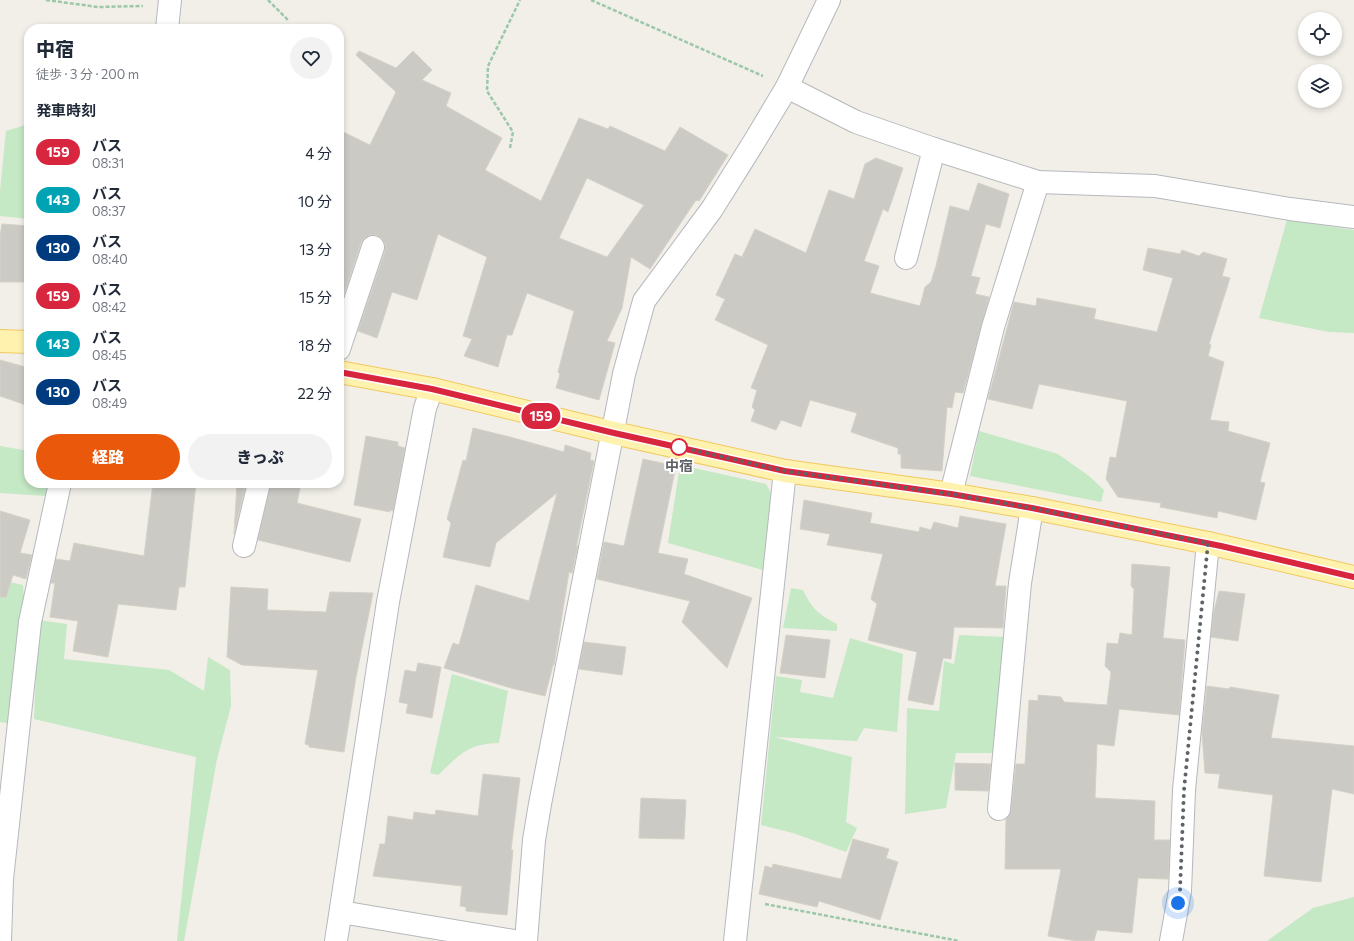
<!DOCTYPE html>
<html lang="ja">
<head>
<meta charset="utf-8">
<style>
	:root { --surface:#fff; --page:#f2f2f3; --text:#1f2937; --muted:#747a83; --accent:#ea580c }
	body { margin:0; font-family:Commissioner,"Noto Sans JP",sans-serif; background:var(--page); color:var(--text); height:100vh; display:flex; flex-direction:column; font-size:15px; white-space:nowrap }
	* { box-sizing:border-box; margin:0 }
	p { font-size:13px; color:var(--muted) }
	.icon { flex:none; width:22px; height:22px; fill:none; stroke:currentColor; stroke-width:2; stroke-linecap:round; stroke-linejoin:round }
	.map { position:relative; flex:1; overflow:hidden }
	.drawer { position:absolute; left:24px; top:24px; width:320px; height:464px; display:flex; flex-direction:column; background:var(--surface); border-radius:16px; box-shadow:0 2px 6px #0003 }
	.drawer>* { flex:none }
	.badge { padding:0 8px; border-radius:13px; font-size:14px; line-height:26px }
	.tools { position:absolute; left:1298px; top:12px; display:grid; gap:8px }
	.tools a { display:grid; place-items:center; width:44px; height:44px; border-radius:50%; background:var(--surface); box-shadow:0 2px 6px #0003; font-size:20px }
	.you { position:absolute; width:20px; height:20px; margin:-10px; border:3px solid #fff; border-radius:50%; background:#1a73e8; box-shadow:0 0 0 6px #1a73e833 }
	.map>.badge { position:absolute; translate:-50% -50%; box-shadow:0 0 0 2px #fff }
	h2 { padding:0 12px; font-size:15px; line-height:36px }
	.round { display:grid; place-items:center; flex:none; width:42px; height:42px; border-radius:21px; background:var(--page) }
	.summary { display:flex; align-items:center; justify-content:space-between; height:68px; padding:0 12px }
	h1 { font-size:19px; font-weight:800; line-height:30px }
	.cta { display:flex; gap:8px; margin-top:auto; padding:8px 12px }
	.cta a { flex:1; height:46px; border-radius:24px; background:var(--accent); color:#fff; font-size:16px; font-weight:800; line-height:46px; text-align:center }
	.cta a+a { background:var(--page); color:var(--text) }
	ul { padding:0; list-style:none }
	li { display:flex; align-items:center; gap:12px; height:48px; padding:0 12px }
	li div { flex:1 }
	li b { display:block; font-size:15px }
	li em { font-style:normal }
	li .badge { min-width:44px; font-weight:700; text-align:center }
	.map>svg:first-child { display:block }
	.green { fill:#c5e8c5 }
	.building { fill:#cccac5; stroke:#d6d1c6; fill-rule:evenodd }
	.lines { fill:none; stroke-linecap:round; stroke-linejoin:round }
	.minor-casing { stroke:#b5b8bc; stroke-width:24 }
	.major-casing { stroke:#f2c960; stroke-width:24 }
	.path { stroke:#9cc7a9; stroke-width:2.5; stroke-dasharray:4 2; stroke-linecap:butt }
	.minor { stroke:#fff; stroke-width:22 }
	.major { stroke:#fff2af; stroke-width:22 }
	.line-casing { stroke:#fff; stroke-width:9 }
	.line { stroke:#d7263d; stroke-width:6 }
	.walk { stroke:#5f6368; stroke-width:4; stroke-dasharray:0 7.2 }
	.stop-dot { fill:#fff; stroke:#d7263d; stroke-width:2 }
	.labels { text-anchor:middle; stroke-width:4; stroke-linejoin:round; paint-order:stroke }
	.stop-label { font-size:14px; font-weight:bold; fill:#5f6368; stroke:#fff }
</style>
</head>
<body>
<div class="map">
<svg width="1354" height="941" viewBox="0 0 1354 941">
	<rect width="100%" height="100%" fill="#f1efe8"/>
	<g class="green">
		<polygon points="29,124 29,219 0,216 0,191 6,131"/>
		<polygon points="1287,220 1354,230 1354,333 1329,332 1259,318"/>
		<polygon points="979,431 1058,454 1089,476 1104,490 1101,502 970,476"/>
		<polygon points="0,446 29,451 29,483 51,483 47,496 0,493"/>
		<polygon points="680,465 766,484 771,493 763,570 668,543"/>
		<polygon points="0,580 23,585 24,596 14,658 11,724 0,722"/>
		<path d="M791,588L803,590C812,609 818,614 837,624V631L783,628Z"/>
		<polygon points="38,620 67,624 64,659 169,670 204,691 208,657 230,670 231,706 217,759 184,941 177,941 196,757 34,719"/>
		<polygon points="959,635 1005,637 997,753 956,753 946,808 905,814 907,708 939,711 944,661 954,664"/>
		<polygon points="850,638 903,654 897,732 864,728 857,741 774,737 852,757 846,822 857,828 846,852 793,833 761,825 776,676 802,680 800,692 833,698"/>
		<path d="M452,674L508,691L499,743C466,744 460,755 438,775L430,773Z"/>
		<polygon points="1354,897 1354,941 1267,941 1313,908"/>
	</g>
	<g class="building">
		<path d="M359,51L396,68L413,51L432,70L422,80L451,93L446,106L502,138L485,170L541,201L579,118L608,129L610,126L665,151L680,127L728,155L699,201L696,200L650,269L631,257L622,308L607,341L615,343L599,400L556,388L560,374L558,372L574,311L527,293L512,335H507L498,367L464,356L472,339L463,336L487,257L438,234L417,300L392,292L377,338L358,331L385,251V244L382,238L377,235H370L364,238L361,243L339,309V130L370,145L396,92L356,55ZM587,178L644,205L607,257L559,238Z"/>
		<polygon points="876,158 903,168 888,212 883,209 864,261 879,266 870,293 920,306 925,287 931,282 936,266 950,206 969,211 978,183 1009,194 1000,228 986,224 971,276 980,278 975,294 989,297 963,393 955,392 952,408 947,407 942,471 901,468 901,454 898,454 898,448 851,432 857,413 810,400 801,427 781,420 776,430 751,421 755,410 752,407 757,390 751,388 768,345 715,320 725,299 716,295 735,254 742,257 755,229 806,253 829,190 854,199 865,164"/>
		<polygon points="2,224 29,226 29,282 0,282 0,236"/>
		<polygon points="1148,248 1180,254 1182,250 1199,256 1203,252 1227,259 1222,276 1230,278 1209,344 1211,345 1208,356 1224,362 1210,420 1229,422 1228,431 1270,443 1260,482 1265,483 1256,520 1218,511 1217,518 1160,507 1161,503 1118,497 1106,479 1110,457 1116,458 1127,401 1039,384 1032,409 988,399 1014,302 1036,306 1037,298 1096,309 1094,319 1157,332 1173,278 1143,270"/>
		<polygon points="0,360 29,368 29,406 0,396"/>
		<polygon points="473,428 510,437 564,452 565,445 591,453 590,460 594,461 576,548 578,545 572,573 569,572 554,665 553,665 545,696 511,688 444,668 453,643 459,645 476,585 529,601 557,493 496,543 490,567 443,557 451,523 447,519 463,460 466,461"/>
		<polygon points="366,436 398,442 398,446 405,448 393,511 390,510 390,512 354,505"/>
		<polygon points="643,459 676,466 658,553 688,559 684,574 752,598 727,668 682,622 690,601 597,579 604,542 624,546"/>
		<polygon points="153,483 196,483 185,587 179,587 176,610 118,604 108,657 73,651 78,621 50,617 55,583 51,583 56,559 70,561 74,543 144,556"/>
		<polygon points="237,483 246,483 234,534"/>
		<polygon points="271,483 301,483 297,503 361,519 350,562 258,540"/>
		<polygon points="804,500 872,513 870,523 919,532 920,527 931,530 934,522 958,528 960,516 1006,524 995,586 1006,586 1003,628 954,627 951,659 943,658 933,705 908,700 917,652 868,640 877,604 871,599 883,554 827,545 830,534 800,529"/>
		<polygon points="0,511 30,520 20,553 32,555 26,579 13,575 6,597 0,597"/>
		<polygon points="1132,564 1170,567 1163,638 1185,640 1179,715 1119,709 1114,746 1097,744 1095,798 1155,801 1154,840 1170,840 1168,879 1138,878 1132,933 1097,930 1094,941 1076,941 1048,936 1061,869 1005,869 1006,819 1011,810 1016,764 1025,764 1029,700 1038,701 1038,695 1061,697 1064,702 1107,705 1111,672 1105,666 1107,643 1118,644 1120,633 1132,635 1134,589 1131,586"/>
		<polygon points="231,587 268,589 267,610 326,612 330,592 373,593 356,677 344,752 309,747 309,745 305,744 318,670 242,665 227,657"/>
		<polygon points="1219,591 1245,594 1238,641 1211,637 1214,611"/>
		<polygon points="786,635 830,640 825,678 780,673"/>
		<polygon points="584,642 626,647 622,675 579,669"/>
		<polygon points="418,663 441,667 432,718 406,713 408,704 399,702 405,670 416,672"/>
		<polygon points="1207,686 1229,689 1230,687 1279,695 1271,738 1354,746 1354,794 1332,789 1321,882 1264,876 1273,795 1218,788 1220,774 1205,773 1202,733"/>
		<polygon points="955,763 991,764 988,791 955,790"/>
		<polygon points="483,774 520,778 511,850 513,850 507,915 466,911 466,907 460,906 462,886 373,876 380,844 385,844 388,816 413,820 414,812 435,815 436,810 478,816"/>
		<polygon points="641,798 686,800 684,839 639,838"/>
		<polygon points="853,839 889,849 886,858 898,862 880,920 819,901 817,907 759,894 765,866 772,868 773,864 841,879"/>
	</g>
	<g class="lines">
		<g class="minor-casing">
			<g id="minor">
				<polyline points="167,29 170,0"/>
				<polyline points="787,87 856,122 934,149 1038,182 1155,186 1290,209 1354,217"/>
				<polyline points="906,258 934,149"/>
				<polyline points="339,349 373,247"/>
				<polyline points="951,494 993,327 1038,182"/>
				<polyline points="244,546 259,483"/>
				<polyline points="999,809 1020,583 1032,508"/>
				<polyline points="341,912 514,941"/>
				<polyline points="0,941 2,879 30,622 60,483"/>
				<polyline points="336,941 388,602 425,408 432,389"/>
				<polyline points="526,941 534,840 540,804 624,374 644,301 712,209 754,142 787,87 829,0"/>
				<polyline points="735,941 785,471"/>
				<polyline points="1171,941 1180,891 1184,790 1208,543"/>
			</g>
		</g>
		<g class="major-casing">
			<g id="major">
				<polyline points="0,341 29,342"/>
				<polyline points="339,372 432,389 614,433 785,471 951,494 1032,508 1208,543 1354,577"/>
			</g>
		</g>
		<g class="path">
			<polyline points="46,0 98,7 143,6"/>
			<polyline points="268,0 288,20"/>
			<polyline points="591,0 763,76"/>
			<polyline points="510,148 513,132 487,91 488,66 520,0"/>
			<polyline points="765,904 959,941"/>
		</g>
		<use href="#minor" class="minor"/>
		<use href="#major" class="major"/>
	</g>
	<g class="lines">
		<g class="line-casing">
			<polyline id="line" points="339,372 432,389 614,433 785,471 951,494 1032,508 1221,546 1354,577"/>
		</g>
		<use href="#line" class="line"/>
		<polyline class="walk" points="679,447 785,471 951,494 1032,508 1208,543 1184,790 1180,891 1178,903"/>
	</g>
	<circle class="stop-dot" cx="679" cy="447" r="8"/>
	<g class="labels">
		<g class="stop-label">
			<text x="679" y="471">中宿</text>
		</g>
	</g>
</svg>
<div class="tools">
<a><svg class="icon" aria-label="locate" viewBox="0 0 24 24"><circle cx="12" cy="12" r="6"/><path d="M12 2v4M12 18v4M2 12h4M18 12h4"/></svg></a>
<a><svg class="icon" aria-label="layers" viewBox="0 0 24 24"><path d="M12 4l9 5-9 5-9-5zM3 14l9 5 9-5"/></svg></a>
</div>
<div class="you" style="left:1178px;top:903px"></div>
<b class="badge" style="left:541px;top:416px;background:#d7263d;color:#fff">159</b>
<section class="drawer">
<div class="summary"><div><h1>中宿</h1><p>徒歩 · 3 分 · 200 m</p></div><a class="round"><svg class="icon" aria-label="heart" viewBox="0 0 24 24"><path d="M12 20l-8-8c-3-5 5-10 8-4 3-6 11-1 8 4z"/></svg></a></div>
<h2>発車時刻</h2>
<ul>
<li><span class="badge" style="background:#d7263d;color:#fff">159</span><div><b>バス</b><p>08:31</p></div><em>4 分</em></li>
<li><span class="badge" style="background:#00a3b4;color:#fff">143</span><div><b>バス</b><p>08:37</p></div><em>10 分</em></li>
<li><span class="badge" style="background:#003b80;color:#fff">130</span><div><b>バス</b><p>08:40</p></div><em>13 分</em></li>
<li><span class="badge" style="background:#d7263d;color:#fff">159</span><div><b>バス</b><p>08:42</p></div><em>15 分</em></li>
<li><span class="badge" style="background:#00a3b4;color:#fff">143</span><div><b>バス</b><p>08:45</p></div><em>18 分</em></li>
<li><span class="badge" style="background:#003b80;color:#fff">130</span><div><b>バス</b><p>08:49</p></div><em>22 分</em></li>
</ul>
<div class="cta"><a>経路</a><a>きっぷ</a></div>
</section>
</div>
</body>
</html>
